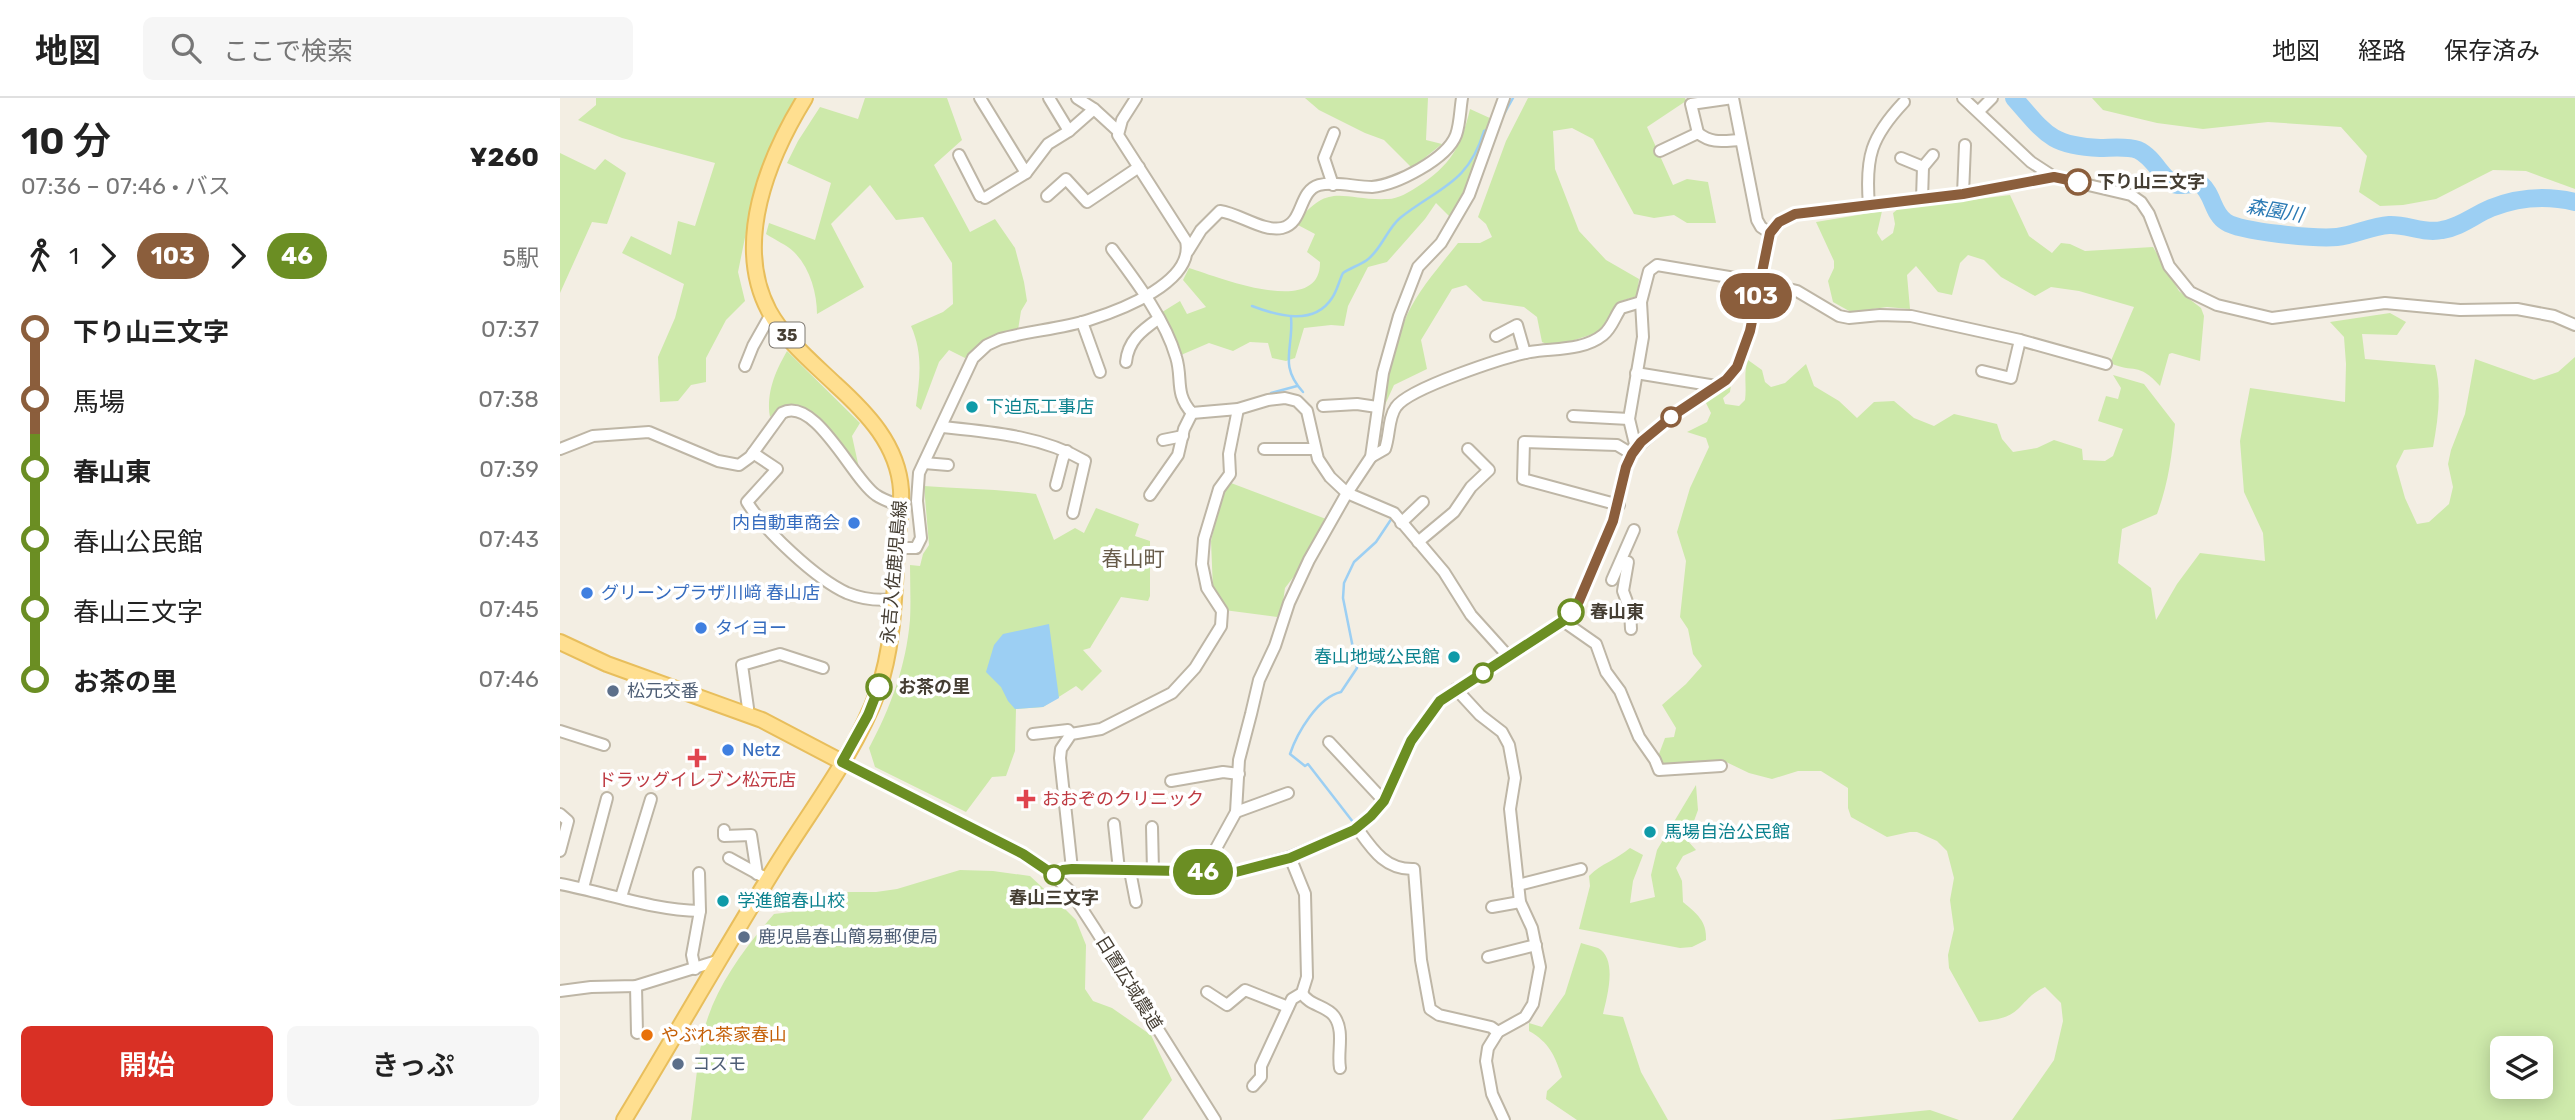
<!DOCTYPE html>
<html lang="ja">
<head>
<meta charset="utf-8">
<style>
	:root { --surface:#fff; --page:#f6f6f6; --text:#222; --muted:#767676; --line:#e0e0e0; --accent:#d93025 }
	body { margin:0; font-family:Rubik,"Noto Sans JP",sans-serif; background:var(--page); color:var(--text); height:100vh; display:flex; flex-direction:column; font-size:26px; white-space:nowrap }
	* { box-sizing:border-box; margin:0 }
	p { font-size:23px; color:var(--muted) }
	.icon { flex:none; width:38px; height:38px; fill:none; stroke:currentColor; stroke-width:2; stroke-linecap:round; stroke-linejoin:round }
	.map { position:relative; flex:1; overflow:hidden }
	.drawer { display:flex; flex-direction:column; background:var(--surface); width:560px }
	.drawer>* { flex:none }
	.badge { padding:0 14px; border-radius:23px; font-size:24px; line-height:46px }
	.fabs { position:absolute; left:1930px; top:938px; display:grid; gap:14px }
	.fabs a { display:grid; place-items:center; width:63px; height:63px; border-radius:10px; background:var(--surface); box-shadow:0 4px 18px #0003; font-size:35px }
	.map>.badge { position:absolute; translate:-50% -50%; box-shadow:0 0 0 4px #fff }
	.legs { display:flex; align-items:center; gap:10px; height:77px; padding:0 21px; font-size:23px }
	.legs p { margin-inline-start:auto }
	.overview { display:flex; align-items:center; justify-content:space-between; height:119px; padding:0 21px }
	h1 { font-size:38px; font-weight:600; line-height:52px }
	.action { display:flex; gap:14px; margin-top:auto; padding:14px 21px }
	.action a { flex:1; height:80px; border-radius:10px; background:var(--accent); color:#fff; font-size:28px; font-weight:600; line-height:80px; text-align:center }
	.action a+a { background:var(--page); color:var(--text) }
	ul { padding:0 21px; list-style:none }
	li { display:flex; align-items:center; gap:24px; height:70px; font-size:26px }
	li i { display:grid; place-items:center; width:10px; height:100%; margin:0 9px; background:currentColor }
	li i::after { content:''; width:18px; height:18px; margin:-9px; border:5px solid; border-radius:50%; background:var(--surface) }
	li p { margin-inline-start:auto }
	li:first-child i { background:linear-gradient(#0000 50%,currentColor 0) }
	li:last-child i { background:linear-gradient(currentColor 50%,#0000 0) }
	header { display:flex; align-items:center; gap:42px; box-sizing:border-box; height:98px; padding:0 35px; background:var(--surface); border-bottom:2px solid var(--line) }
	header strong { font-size:33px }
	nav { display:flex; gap:38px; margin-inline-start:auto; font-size:24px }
	.search { width:490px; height:63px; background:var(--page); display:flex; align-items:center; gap:18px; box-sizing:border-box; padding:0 24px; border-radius:10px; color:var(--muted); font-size:26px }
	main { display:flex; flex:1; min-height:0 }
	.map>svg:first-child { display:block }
	.green { fill:#cde9aa; fill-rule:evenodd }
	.water { fill:#9ccff3 }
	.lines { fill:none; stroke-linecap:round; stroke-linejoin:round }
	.stream { stroke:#9ccff3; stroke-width:2.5 }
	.river { stroke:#9ccff3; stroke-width:18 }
	.minor-casing { stroke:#beb6a6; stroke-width:14 }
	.major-casing { stroke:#e8be5c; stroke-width:18 }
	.minor { stroke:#fff; stroke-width:10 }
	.major { stroke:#ffdf90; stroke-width:14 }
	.line-1-casing { stroke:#fff; stroke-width:16 }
	.line-2-casing { stroke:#fff; stroke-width:16 }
	.line-1 { stroke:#8b5e3c; stroke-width:10 }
	.line-2 { stroke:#6b8e23; stroke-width:10 }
	.stop-1-dot { fill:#fff; stroke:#8b5e3c; stroke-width:3.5 }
	.culture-dot { fill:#0f9aa8; stroke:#fff; stroke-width:2.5 }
	.shop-dot { fill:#3f7fe0; stroke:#fff; stroke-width:2.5 }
	.stop-2-dot { fill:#fff; stroke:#6b8e23; stroke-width:3.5 }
	.service-dot { fill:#5c6f8a; stroke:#fff; stroke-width:2.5 }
	.health-dot { fill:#e0444e; stroke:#fff; stroke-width:2.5 }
	.food-dot { fill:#e8710a; stroke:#fff; stroke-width:2.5 }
	.labels { text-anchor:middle; stroke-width:7; stroke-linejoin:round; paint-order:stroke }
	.shield { fill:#fff; stroke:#7d7870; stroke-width:2 }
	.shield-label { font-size:16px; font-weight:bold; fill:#453e33 }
	.stop-label { font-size:18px; font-weight:bold; fill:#453e33; stroke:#fff; text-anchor:start }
	.culture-label { font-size:18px; fill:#0d838f; stroke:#fff; text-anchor:start }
	.shop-label { font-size:18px; fill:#366cbe; stroke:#fff; text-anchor:start }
	.street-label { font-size:18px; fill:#453e33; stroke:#fff }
	.service-label { font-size:18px; fill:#4e5e75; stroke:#fff; text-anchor:start }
	.health-label { font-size:18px; fill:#be3a42; stroke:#fff }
	.food-label { font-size:18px; fill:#c56008; stroke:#fff; text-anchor:start }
	.water-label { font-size:19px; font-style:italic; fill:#2979b4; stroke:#fff }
	.quarter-label { font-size:21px; fill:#685c4a; stroke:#fff }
</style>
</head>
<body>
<header>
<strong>地図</strong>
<div class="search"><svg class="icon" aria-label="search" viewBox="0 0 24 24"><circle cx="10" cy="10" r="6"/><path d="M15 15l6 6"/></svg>ここで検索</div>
<nav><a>地図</a><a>経路</a><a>保存済み</a></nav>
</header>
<main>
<section class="drawer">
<div class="overview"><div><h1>10 分</h1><p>07:36 – 07:46 · バス</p></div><b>¥260</b></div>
<div class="legs"><svg class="icon" aria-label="walk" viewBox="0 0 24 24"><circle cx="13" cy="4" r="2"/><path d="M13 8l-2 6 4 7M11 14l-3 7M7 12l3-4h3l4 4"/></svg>1<svg class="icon" aria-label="forward" viewBox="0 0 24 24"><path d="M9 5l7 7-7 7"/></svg><b class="badge" style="background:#8b5e3c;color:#fff">103</b><svg class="icon" aria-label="forward" viewBox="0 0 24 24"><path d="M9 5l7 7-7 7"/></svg><b class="badge" style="background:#6b8e23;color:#fff">46</b><p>5駅</p></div>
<ul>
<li><i style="color:#8b5e3c"></i><b>下り山三文字</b><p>07:37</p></li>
<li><i style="color:#8b5e3c"></i><span>馬場</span><p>07:38</p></li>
<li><i style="color:#6b8e23"></i><b>春山東</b><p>07:39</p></li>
<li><i style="color:#6b8e23"></i><span>春山公民館</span><p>07:43</p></li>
<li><i style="color:#6b8e23"></i><span>春山三文字</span><p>07:45</p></li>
<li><i style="color:#6b8e23"></i><b>お茶の里</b><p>07:46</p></li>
</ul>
<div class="action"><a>開始</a><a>きっぷ</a></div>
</section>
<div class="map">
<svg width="2015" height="1022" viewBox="0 0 2015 1022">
	<rect width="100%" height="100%" fill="#f3eee3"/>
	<g class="green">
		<polygon points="36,0 238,0 211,47 191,110 178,174 185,203 166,222 146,260 146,284 131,287 118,303 100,304 98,259 115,220 124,186 62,155 71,138 111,157 118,123 135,128 155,65 62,40 18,22 36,7"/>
		<path d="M305,0H387L402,42L374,67L410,134L435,121L455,150L464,184L467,203L461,213L458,232L425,242L405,260L389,252L379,264L361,312L356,308C360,279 363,255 351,228L383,214L393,206L392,165L363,119L336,122L310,87L271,126L304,189L257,216C257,195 250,170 234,154C227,147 215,142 206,136L209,125L255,142L271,85L227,65L238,43L260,9L298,21Z"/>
		<polygon points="745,0 868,0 866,42 882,46 852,70 824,42 805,35 759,12"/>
		<path d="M968,0H1125L1126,3L1087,29L1113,87L1127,81L1148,84L1156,125H1127L1114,117L1094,120L1074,116L1033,41L1012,30L993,33L995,71L1019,133L1046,162L1079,181L1077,198L1058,204L1039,234L993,249L982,244L977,219L964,209L923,203L906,187L892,191L861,242L867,271L834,287L824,309C828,278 834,246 847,217C859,191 880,168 898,145H920L932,139L926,126L918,119L946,43Z"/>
		<polygon points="1532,0 2015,0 2015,91 1966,73 1933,72 1876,101 1843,107 1820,108 1799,94 1807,58 1781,29 1708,24 1643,31 1597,25 1543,12"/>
		<path d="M910,11L932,21L896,125L876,105L865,121L827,164L808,169L788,208L784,228L771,227L744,230L735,260L726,263L712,260L708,245L690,244L673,253L649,245L621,257L618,247L599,216L620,203L627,216L646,209L623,182L629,170C658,179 761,221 760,164L747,154L755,136L736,126C769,82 782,103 828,101C838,101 849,94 857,89C891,67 901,49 910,11Z"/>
		<polygon points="0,55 35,72 45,61 66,75 47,126 32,124 0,195"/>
		<path d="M1450,97L1469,138L1492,155L1501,145L1510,146L1525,153L1593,149L1619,193L1641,210L1644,218L1640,263L1612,255L1609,256L1600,288C1578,263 1574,276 1550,265L1574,209L1519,193L1491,189L1475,198L1441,179L1424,162L1408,157L1400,165L1392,197L1378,194L1356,168L1347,177L1350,211L1327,209L1291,214L1273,204L1268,183L1274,170V163L1256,124L1322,113L1317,135L1322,143L1333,135L1335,126L1333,115L1338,111Z"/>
		<path d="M1830,215L1846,224L1837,237L1802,236L1805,261L1875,267C1882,293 1878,322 1873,349L1844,352L1836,368L1845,400L1857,426L1869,424L1889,406L1893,389L1888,366L1891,352L1905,316L1915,261L1974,282L1998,274L2015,259V1022H1452L1494,962L1503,923L1501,905L1485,889C1472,895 1468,901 1458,911C1448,921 1433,922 1419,924L1389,870L1388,857L1394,831L1390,802L1394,780L1387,753L1377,743L1357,734H1350L1327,739L1291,719L1288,710V690L1261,673H1238L1212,681L1189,675L1162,662L1101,668L1099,656L1105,640L1114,639L1116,630L1102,607L1126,586L1142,568L1133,556L1128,531L1120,519L1126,463L1117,434L1130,390L1149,349L1146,340L1127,334L1147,324L1151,315L1145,303L1167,286L1171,287L1170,294L1163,300L1165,306L1179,308L1185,302C1187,287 1183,276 1188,262L1202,272L1205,284L1211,289L1225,285L1246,266L1254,288L1279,303L1297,320L1314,304L1334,303L1354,320L1374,328L1394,316L1437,326L1442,341L1453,354L1477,350L1494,342L1522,351L1523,362L1545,363L1553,358L1563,331L1538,323L1546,298L1558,301L1561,290L1553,277L1584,286L1615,326C1612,357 1608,387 1597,416L1562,431L1558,465L1591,490L1596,522L1617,486L1640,455L1705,463L1703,435L1684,394L1680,343L1690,290L1785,304L1786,266L1784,239L1770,224ZM1942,950H1981V989H1942Z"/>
		<path d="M227,253L300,325L292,338L299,370C287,357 254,313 240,308C228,303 218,312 210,319C206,295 215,274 227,253Z"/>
		<polygon points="671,385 766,421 738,473 725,490 722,511 717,519 664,512 653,492 651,443 663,392"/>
		<path d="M364,388C401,391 439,391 476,396L494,442L515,430L524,435L536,410L579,426L575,438L590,443V498L588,503L561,499L530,550L523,552L542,573L522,593L516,588L483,609L456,611L455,653L446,678L432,679L406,714L315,669L309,650C331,609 346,568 350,522C351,504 350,485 350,467L360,468L363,456L369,447Z"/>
		<path d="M1136,687L1138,712L1127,742L1136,752L1123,758L1116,770L1122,783L1123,804C1137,816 1147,823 1146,842L1132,849L1120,850L1019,831L1030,788L1029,778C1042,765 1056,762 1070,750L1083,757L1073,783L1070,805L1095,799L1091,777L1097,752Z"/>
		<path d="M400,772L433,773L470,778L496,802L516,822L526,847L525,891L533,903L552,910L591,937L612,982L582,1022H131C135,994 137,964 143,936C154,890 184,851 214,816L247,812L288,794H316L337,791Z"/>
		<path d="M1021,845C1026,847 1033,848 1038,850C1058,861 1047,899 1043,916L1063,919L1081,974L1108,1022H1017L986,1001L987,993L1002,979C995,958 989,944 969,933V925L982,929L1005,896Z"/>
		<polygon points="1370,1012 1399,1022 1271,1022"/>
	</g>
	<polygon class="water" points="489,526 499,600 483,609 455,611 448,603 441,589 426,574 434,547 443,536"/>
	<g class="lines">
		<g class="stream">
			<polyline points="943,18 953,0"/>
			<path d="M692,208C718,218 754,228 772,200C777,193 779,183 783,175C790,170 800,167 807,162C821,152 827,131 840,120C879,89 908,86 924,33L927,32"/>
			<path d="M731,219C734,250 718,267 743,294"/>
			<polyline points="711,295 737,288"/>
			<path d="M793,724L748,666L745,668L730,656C737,635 758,599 781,594L797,570L783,500L784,485L794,464L816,444L832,420"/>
		</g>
		<path class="river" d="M1454,0C1485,35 1490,48 1540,50C1551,50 1567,48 1578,52C1596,60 1603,85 1618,87C1625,87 1633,86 1640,85C1654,97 1652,115 1666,124C1681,134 1757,141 1777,139C1795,137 1811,128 1829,127C1847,126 1864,136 1882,132C1901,129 1914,117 1931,110C1959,99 1986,97 2015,104"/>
		<g class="minor-casing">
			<g id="minor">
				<polyline points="420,0 466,75 488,46 509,33 534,11"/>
				<polyline points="489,0 509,33"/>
				<polyline points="517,0 534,11 558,33"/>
				<polyline points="1173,0 1197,122 1201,129 1210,135"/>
				<polyline points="1403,0 1471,64 1494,79 1571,97 1581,104 1589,116 1609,168 1630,194 1657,207 1712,220 1825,205 1900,212 1957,211 1994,218 2015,227"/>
				<polyline points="1419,13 1432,0"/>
				<polyline points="1138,35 1131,6 1173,0"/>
				<path d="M1100,53L1138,35C1152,46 1163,43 1180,42"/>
				<polyline points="399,57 420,98"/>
				<polyline points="1341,60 1363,69 1362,101"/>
				<polyline points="1363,69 1373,57"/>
				<polyline points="773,87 764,60 774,35"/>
				<polyline points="1403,96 1405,47"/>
				<polyline points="487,98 506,81 527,104 579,69"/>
				<polyline points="425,100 466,75"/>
				<path d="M1309,107C1305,59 1311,39 1344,4"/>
				<path d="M552,151C575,182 605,221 616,259C623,281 614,295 632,315L678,311L708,302L725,300L737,303L747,313L758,361L770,379L787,395L834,415L884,474L911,517L948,558"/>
				<path d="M628,153L641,132L660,113C680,116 703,134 722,130C744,125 738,93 759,87C775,83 795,89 812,89C836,87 887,61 896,37C900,26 900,12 902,0"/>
				<polyline points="522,224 540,274"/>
				<polyline points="936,238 957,227 965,255"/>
				<path d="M566,264C568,243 581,233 598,221"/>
				<polyline points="185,268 193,248 211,216"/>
				<polyline points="1422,273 1451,280 1460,242"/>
				<polyline points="1076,275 1156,288"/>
				<polyline points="763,308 797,306 817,309"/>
				<polyline points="1013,318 1069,321"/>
				<path d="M382,329C431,334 482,338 525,363L513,415"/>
				<polyline points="603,342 623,338"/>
				<polyline points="1076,350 1069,321 1083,239 1081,204 1089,173 1097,167 1199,184 1237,193 1279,218 1289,220 1320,217 1351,218 1460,242 1546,266"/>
				<path d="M0,351L33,338L89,334L158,363L179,367L190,359L222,315C255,297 293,382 316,397C323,402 333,405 341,408"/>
				<polyline points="704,351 755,351"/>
				<path d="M193,355L217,371L187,404C204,432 256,481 287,495C302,501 319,503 335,501"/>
				<path d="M811,359L825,351C830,337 828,320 836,309C849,290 945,259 970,254C994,250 1023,253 1043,237C1052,230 1055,218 1061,210L1081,204"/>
				<polyline points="364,365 388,367"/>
				<polyline points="496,387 503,360 507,353"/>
				<polyline points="590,397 618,357 624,331 632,315"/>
				<polyline points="1059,407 963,381 964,344 1057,347 1072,356"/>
				<polyline points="841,425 863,404"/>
				<polyline points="858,444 894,414 911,389 929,372 908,351"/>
				<path d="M337,450H356L361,440L357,403L359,375L413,260L427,247L440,241C469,233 500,231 529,222C561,212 635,184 626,143L558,37L562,22L576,0"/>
				<polyline points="1068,464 1063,493 1070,512 1071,531"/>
				<polyline points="1052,482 1074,432"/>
				<polyline points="1003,523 1036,546 1046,574 1060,593 1079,639 1095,662 1099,672 1161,668"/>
				<polyline points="896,591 920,617 942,634 949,647 955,680 950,711 960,804 972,830 980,869 973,906 965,919 938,934 928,950 926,963 932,996 944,1022"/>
				<polyline points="183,614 188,610 182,567 220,556 263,570"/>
				<polyline points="0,633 44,647"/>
				<polyline points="473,636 508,632 511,636"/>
				<polyline points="769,644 824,703"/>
				<polyline points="282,664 463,756 493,777 511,794 535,831 655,1022"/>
				<polyline points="611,683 663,674 679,676"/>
				<polyline points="676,714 728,695"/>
				<polyline points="0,716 8,723 0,753"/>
				<polyline points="554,726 559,772"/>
				<polyline points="592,729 593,773"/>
				<path d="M797,730C812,751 825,772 854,771L861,862L870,911L879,917L931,929L938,934"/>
				<polyline points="164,732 164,738 191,737 197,776"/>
				<polyline points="169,760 202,778"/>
				<polyline points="512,771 500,660 501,651 511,636 541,631 612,595 635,570 661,528 662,513 647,490 642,466 644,441 659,391 670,376 669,356 678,311"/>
				<polyline points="570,773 576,804"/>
				<polyline points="643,774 676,714 679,662 691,616 699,582 715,548 729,505 749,462 787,395 811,359 823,275 839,218 858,169 881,145 909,97 944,0"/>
				<polyline points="139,775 140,813"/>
				<polyline points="493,777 503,772 512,771 676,774 730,759 794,732 812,718 824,703 851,643 880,603 1003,523 1019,503 1053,423 1066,369 1076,350 1115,316 1166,282 1177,269 1190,233 1210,135 1219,124 1235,116 1403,96 1494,79"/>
				<path d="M0,786C47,795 92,812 140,813L132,857L135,871"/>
				<polyline points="958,787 1021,771"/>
				<polyline points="23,790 47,700"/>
				<polyline points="61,799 91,701"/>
				<polyline points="932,809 960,804"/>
				<polyline points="928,859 976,847"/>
				<polyline points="76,888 77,935"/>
				<polyline points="0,893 31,889 76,888 157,863"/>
				<polyline points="647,894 667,907 685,892 728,909"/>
				<path d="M742,895C749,908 766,907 774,918C785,933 777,954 780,970"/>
				<polyline points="693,988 701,979 701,968 732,901 742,895 747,879 745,796 730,759"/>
			</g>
		</g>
		<g class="major-casing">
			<g id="major">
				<polyline points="0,544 47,566 202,622 282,664"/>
				<path d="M64,1022C115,938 164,852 216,768C250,713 296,654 318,593C334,547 334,497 337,450C338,430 342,411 341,392C338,347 307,315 275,286C252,264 225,242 209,213C173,145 208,60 245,0"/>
			</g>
		</g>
		<use href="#minor" class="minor"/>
		<use href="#major" class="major"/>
	</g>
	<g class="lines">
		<g class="line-1-casing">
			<polyline id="line-1" points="1011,514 1019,503 1053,423 1066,369 1072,356 1081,344 1115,316 1166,282 1177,269 1190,233 1210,135 1219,124 1235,116 1403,96 1494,79 1518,84"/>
		</g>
		<g class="line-2-casing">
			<polyline id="line-2" points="319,589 308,617 282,664 463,756 494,777 503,772 512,771 676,774 730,760 794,732 811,718 824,703 851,643 880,603 1003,523 1011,514"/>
		</g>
		<use href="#line-1" class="line-1"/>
		<use href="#line-2" class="line-2"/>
	</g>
	<g class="stop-1-dot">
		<circle cx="1518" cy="84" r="12"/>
		<circle cx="1111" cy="319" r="9"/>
	</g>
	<g class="culture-dot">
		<circle cx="412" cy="309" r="7"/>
		<circle cx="894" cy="559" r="7"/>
		<circle cx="1090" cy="734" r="7"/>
		<circle cx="163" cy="803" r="7"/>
	</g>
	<g class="shop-dot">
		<circle cx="294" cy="425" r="7"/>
		<circle cx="27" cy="495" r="7"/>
		<circle cx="141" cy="530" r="7"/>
		<circle cx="168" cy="652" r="7"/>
	</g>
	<g class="stop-2-dot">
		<circle cx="1011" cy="514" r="12"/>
		<circle cx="923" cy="575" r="9"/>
		<circle cx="319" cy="589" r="12"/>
		<circle cx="494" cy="777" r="9"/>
	</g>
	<g class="service-dot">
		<circle cx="53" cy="593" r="7"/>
		<circle cx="184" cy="839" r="7"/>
		<circle cx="118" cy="966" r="7"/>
	</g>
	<g class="health-dot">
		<path d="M133.5 649.5h7v7h7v7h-7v7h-7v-7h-7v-7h7z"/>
		<path d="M462.5 690.5h7v7h7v7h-7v7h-7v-7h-7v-7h7z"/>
	</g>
	<circle class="food-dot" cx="87" cy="937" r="7"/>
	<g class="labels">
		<rect class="shield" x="209.5" y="224.5" width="35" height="25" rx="5"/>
		<g class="shield-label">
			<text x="227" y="243">35</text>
		</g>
		<g class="stop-label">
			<text x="1537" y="90">下り山三文字</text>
			<text x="1030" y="520">春山東</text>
			<text x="338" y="595">お茶の里</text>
			<text x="494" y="806" text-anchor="middle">春山三文字</text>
		</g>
		<g class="culture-label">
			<text x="426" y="315">下迫瓦工事店</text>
			<text x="880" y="565" text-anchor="end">春山地域公民館</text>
			<text x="1104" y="740">馬場自治公民館</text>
			<text x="177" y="809">学進館春山校</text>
		</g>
		<g class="shop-label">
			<text x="280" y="431" text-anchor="end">内自動車商会</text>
			<text x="41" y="501">グリーンプラザ川﨑 春山店</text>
			<text x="155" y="536">タイヨー</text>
			<text x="182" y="658">Netz</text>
		</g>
		<g class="street-label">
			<text transform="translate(334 474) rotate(-85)" y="6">永吉入佐鹿児島線</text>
			<text transform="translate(569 885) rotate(58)" y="6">日置広域農道</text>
		</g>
		<g class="service-label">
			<text x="67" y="599">松元交番</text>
			<text x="198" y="845">鹿児島春山簡易郵便局</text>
			<text x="132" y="972">コスモ</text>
		</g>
		<g class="health-label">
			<text x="137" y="688">ドラッグイレブン松元店</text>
			<text x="482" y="707" text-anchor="start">おおぞのクリニック</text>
		</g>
		<g class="food-label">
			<text x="101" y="943">やぶれ茶家春山</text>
		</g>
		<g class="water-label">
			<text transform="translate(1715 112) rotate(10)" y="7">森園川</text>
		</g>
		<g class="quarter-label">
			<text x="573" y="468">春山町</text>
		</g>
	</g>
</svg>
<div class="fabs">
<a><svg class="icon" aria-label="layers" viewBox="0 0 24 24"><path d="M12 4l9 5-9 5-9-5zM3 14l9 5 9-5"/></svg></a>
</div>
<b class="badge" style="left:1196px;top:198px;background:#8b5e3c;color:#fff">103</b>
<b class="badge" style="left:643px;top:774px;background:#6b8e23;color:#fff">46</b>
</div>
</main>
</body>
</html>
